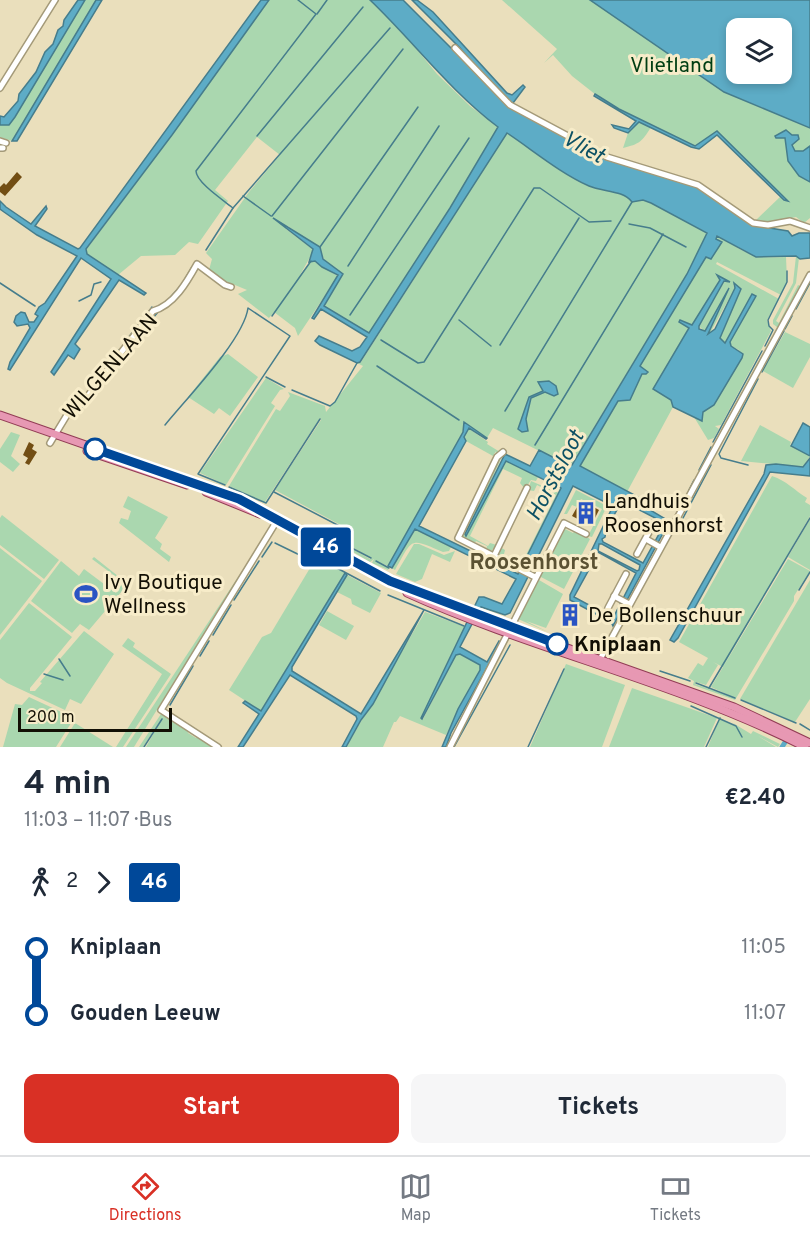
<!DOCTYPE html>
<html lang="en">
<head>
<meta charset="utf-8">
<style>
	:root { --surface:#fff; --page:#f6f6f7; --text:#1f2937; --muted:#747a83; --line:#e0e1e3; --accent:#d93025 }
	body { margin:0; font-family:Overpass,sans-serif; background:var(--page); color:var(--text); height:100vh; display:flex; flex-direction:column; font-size:22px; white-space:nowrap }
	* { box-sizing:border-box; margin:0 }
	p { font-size:20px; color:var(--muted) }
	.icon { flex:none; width:33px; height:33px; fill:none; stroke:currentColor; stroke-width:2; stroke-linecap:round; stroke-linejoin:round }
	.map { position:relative; height:747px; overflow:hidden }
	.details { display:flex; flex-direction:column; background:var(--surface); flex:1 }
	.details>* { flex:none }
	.badge { padding:0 12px; border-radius:4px; font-size:21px; line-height:39px }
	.controls { position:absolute; left:726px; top:18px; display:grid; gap:12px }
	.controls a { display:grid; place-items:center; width:66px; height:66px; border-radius:12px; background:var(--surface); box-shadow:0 3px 9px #0003; font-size:30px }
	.scale { position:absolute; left:18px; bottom:15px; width:154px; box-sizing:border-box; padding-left:6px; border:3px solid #120f04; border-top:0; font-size:16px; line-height:21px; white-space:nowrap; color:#120f04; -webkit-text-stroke:4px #f7ecc9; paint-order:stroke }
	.map>.badge { position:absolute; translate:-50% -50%; box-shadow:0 0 0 3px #fff }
	.legs { display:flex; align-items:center; gap:9px; height:66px; padding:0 24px; font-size:20px }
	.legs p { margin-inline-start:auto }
	.headline { display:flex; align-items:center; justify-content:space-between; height:102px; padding:0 24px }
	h1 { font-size:33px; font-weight:700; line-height:45px }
	.cta { display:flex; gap:12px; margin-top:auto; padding:12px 24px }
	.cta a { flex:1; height:69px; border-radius:12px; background:var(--accent); color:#fff; font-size:24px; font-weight:700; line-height:69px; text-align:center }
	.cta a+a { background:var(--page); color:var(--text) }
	ul { padding:0 24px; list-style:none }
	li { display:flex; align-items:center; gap:21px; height:66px; font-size:22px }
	li i { display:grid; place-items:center; width:9px; height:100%; margin:0 8px; background:currentColor }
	li i::after { content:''; width:15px; height:15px; margin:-8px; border:4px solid; border-radius:50%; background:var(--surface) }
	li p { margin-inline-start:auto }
	li:first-child i { background:linear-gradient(#0000 50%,currentColor 0) }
	li:last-child i { background:linear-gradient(currentColor 50%,#0000 0) }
	.tabs { display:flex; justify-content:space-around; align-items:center; height:84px; border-top:2px solid var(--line); background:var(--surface); font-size:16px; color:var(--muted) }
	.tabs a { display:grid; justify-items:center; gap:3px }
	.tabs .selected { color:var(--accent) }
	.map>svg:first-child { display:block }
	.green { fill:#aad7af; fill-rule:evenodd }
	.water { fill:#5dacc6; stroke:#467d8c; stroke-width:1.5; fill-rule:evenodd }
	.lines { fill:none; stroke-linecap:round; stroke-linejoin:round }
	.stream { stroke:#467d8c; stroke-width:1.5 }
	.canal { stroke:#5dacc6; stroke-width:5 }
	.building { fill:#724e14 }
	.minor-casing { stroke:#a49a79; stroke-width:8 }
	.major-casing { stroke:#923c55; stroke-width:9 }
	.minor { stroke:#fff; stroke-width:5 }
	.major { stroke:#e798b3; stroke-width:7 }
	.line-1-casing { stroke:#fff; stroke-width:14 }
	.line-1 { stroke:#004899; stroke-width:9 }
	.stop-1-dot { fill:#fff; stroke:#004899; stroke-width:3 }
	.labels { text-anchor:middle; stroke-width:6; stroke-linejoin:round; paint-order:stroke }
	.park-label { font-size:21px; fill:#003e13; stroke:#f7ecc9 }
	.street-label { font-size:21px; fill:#120f04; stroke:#f7ecc9 }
	.poi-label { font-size:21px; fill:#120f04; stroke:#f7ecc9; text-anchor:start }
	.stop-label { font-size:21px; font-weight:bold; fill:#120f04; stroke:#f7ecc9; text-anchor:start }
	.water-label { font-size:22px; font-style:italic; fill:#0d5164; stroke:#f7ecc9 }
	.neighbourhood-label { font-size:22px; font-weight:bold; fill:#5b5233; stroke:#f7ecc9 }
</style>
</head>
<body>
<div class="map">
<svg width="810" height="747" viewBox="0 0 810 747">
	<rect width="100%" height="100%" fill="#eadfbc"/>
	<g class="green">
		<polygon points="85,0 96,0 12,141 0,137 0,125 5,125 15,117"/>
		<polygon points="269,0 370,0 400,29 437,74 470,106 498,127 450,208 369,334 324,306 343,274 325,261 320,251 288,226 286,229 314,250 300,275 310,262 315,261 322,267 338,276 298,336 295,328 274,312 269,318 238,294 247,290 223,280 209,270 212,259 206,253 249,192 280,155 257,137 215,190 228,201 198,244 189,242 175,255 141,256 118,275 87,254 86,250 172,135"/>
		<path d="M502,0H810V218L804,223L796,217L768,223L754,222L781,196L725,139L716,132L699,147H695L605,102L572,76L553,55L544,63L557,49ZM736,28H782V74H736Z"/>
		<path d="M638,122L651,127C642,142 639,144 623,148L628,133Z"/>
		<path d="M507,133C534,151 560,173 589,186C603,192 623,190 632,202L643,200L651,203L705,230L707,236L687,274L571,465H568L493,428L487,438L464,422L463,432L391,562L388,566L376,561L389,568L388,570L372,563L374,559L370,562L343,546L341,542L370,559L371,558L347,544L351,534L350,530L275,490L321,420L320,418L265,502L229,486L276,409L280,411L290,396L288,392L325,406L326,412L363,366L357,363L361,362Z"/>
		<path d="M717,235C746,253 751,259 786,257L787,281L781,295L717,262L716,264L779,299L767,320L771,331L721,425L715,426L719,429L714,438L708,440L694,417L702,420L703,411L714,405L742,358L739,350L731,346L729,342L756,296L725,343L720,338L741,289L733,285L735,288L710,333H706L712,321L705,332L699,326L724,281L730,282L720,279L692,326L681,320L680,322L689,328L653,389L671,400L673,407L627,492L580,466L618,401L632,396L642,374H646L647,372L639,367L706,257L711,259L721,242L716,239Z"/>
		<polygon points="796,256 799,258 796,283 776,321 779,323 798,285 802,287 779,327 777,327 773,324 773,320 793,283"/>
		<polygon points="785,332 810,344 810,357 793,388 763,371"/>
		<polygon points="228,354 258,377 230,416 219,408 214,414 188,397 220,357"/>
		<polygon points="266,378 284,389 280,390 271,403 275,406 226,485 200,473"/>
		<polygon points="760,425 791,442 790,445 810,456 803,467 741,461"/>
		<polygon points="468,428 488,442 487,444 500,452 495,459 496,451 493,456 466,441 464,437"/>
		<polygon points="11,432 20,435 11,456 20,464 13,472 0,462 0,449"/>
		<polygon points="503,454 466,536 506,460 538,477 536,481 531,480 525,489 520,483 522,478 503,469 470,536 488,546 490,543 497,545 490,552 486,550 487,546 476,541 474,544 462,536 498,459"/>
		<path d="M772,476C787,481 794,490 807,498L805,502L810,505V516L723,667L713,662L718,665L706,685L696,682L695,684L735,698L711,687L788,559L810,571L794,596V601L735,700L693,685L694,681L688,678L698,663L703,666L708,658L679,642Z"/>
		<polygon points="531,481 559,493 521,568 510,562 511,558 503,554 499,556 500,547 505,550 504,554 522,563 556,495 537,485 534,491 528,490"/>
		<polygon points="576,490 607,506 592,537 588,536 602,509 581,499 577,507 572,505 567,514 564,514"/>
		<polygon points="128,496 168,517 155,538 162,544 160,549 171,557 169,562 119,523 121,518 128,520 131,511 123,507"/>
		<polygon points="2,515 59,560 44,579 0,545 0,518"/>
		<polygon points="810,519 810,570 788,557"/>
		<polygon points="563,528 573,533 575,530 590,539 564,589 539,576"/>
		<path d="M415,529L451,547L449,551L443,552C409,537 413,538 395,570L392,568Z"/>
		<polygon points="414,544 419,544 444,555 455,551 450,562 432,554 422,579 415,582 396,574"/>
		<polygon points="0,548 42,581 0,635"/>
		<polygon points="94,557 128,584 89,630 80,624 72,633 31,601 61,561 79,576 84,569 116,593 123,582 92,559"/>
		<polygon points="318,558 345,573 261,711 229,690 262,637 271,633 313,563"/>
		<polygon points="246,565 134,747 126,747"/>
		<polygon points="347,575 381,593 370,613 352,604 351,599 337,592"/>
		<polygon points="539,580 563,594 546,628 526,621 548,632 518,619"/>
		<polygon points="810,580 810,699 795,722 740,699"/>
		<polygon points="29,603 72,637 30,688 30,691 35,691 42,683 40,682 84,631 114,654 81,704 70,699 65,710 7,683 0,678 0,640"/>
		<polygon points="327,611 354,626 346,640 319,625"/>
		<polygon points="425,612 465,627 421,718 423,719 456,655 460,654 480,665 480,670 446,735 400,716 396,722 394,722 383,747 346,747"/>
		<polygon points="128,638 135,643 133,647 171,674 123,747 116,747 162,674 122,646"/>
		<polygon points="566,664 625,685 602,747 530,747"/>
		<polygon points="632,688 717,718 704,747 609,747"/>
		<polygon points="29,697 72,717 73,720 56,747 3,747 15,704 22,705"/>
		<polygon points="161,714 187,729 188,733 196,738 199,737 215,747 146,747 162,718 143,747 139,747"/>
		<polygon points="719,719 737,727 733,723 751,734 753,731 780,744 778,747 758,736 776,747 708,747"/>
		<polygon points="75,723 113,747 60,747"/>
	</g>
	<g class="water">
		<polygon points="78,0 85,0 15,117 9,125 0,125 0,116 4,117 18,101 19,94 36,72 45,52 53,44 58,30 63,26 64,20"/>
		<polygon points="96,0 102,0 17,141 12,141"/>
		<polygon points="261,0 269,0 172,135 86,249 87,254 146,293 144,295 119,280 75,344 80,349 74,359 68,355 54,375 51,372 111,279 81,258 10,370 8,369 10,362 30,328 28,324 17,326 14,322 16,316 21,312 25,313 29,322 34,322 38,316 35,314 39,307 45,303 77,256 37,235 4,212 0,209 0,201 6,207 31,224 46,206 47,209 35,226 78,249 80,248"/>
		<path d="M370,0H403L505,102L460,48L412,0H417L433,12L507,93L512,95L523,85L525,87L510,107L606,159L694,186L710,194L752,225L788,231L792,236L799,233H810V258L800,259L796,256L756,257L717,236L716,239L722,242L711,259L706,257L640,366L648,372L646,374H642L630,400L618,401L580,466L642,499L650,510L669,521L668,524L613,626L611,622L570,600V595L613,506L573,486L510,613L505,615L481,607L460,647L487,662L499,641L501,642L451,733L446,747H442L458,709L480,670V665L460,654L456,655L422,719L421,718L479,597H484L502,604L516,579L415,529L392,568L388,566L463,432L464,422L487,438L486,439L469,428L464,437L466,441L419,526L518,574L561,488L506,461L466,536L465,534L505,454L530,466L539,450L568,465H572L687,274L707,233L651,203L643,200L632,202C623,190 603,192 589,186C560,173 534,151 507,133L360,362L357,363L320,345L315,341L319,336L352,351L360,347L367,337L321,309L314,319L312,318L338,275L322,267L315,261L309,262L313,249L273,218L320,247L323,259L343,274L324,306L369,333L450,208L498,127C449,90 414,42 370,0ZM622,501L665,523L643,563L603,542L602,539L605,537L606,530H609L612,520L616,521L617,519L613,517ZM599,544H602L640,565L639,570L637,571L598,551ZM598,552L636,573L613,618L574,597L592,564L590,563L595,554Z"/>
		<path d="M590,0H810V128L724,92ZM736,28H782V74H736Z"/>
		<polygon points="595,94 619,109 695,146 717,131 788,201 784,200 717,135 699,149 691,147 639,122 628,133 614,128 612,125 629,129 636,121 594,96"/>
		<polygon points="786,130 792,135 798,135 799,139 792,145 795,151 803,151 810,146 810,182 799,176 788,161 785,138 776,138 775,136"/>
		<polygon points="717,275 730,282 724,281 699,326 699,329 705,331 729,288 708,334 715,329 735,288 734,283 741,289 720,338 725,343 752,294 756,296 730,342 731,346 743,354 742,358 714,405 703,412 702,421 673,407 671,400 653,389 689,328 679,322 680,320 692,325 720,280"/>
		<polygon points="549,381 556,386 558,394 554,396 545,392 531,398 526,419 528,431 522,432 518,429 529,397 543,391 538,382"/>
		<polygon points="803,423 810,427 810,456 791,446"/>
		<polygon points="810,458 810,476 770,472 678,638 674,642 670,640 764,474 766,465 776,464 803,467"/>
		<polygon points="345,573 347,575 292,667 292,671 361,714 424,610 373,704 361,720 346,747 342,747 357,719 356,716 290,675 243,747 238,747 259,714 243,703 245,701 261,711"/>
	</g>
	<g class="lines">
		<g class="stream">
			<polyline points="317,14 327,0"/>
			<polyline points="257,136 363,7"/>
			<polyline points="243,196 271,216"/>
			<polyline points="233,208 390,28"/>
			<polyline points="272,216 403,49"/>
			<polyline points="629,224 650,228 686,247"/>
			<polyline points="320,247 418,107"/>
			<path d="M206,250L233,208C223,200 196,182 196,171L316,14L298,0"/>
			<polyline points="348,266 439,126"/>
			<polyline points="185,279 192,267"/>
			<polyline points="0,283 35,306"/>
			<polyline points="168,300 183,283"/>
			<polyline points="79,301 91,295 94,284 101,282"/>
			<polyline points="796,309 810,283"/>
			<polyline points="350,315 469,138"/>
			<polyline points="146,316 152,307"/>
			<polyline points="272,316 311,261"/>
			<polyline points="153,318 158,312"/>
			<polyline points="459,320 491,346"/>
			<polyline points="785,329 792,316"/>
			<polyline points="381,340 418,363 424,362 534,188 540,188 589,222 611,221"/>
			<polyline points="135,341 149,322"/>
			<polyline points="124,343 140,323"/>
			<polyline points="500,345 579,218"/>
			<polyline points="765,346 773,330 769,326 768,320 787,282 787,271"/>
			<polyline points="118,361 130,345"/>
			<polyline points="107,364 119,350"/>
			<polyline points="377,366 459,420"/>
			<polyline points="762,372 784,331"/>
			<polyline points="266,377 285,387"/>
			<polyline points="94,382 103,369"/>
			<polyline points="292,390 330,406 335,402 357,363"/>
			<polyline points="80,411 91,396"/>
			<polyline points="505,411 632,202"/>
			<path d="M165,425C187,398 244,339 248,308L290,336L198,474L225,485"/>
			<polyline points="713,442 762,351"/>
			<polyline points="535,445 663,234"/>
			<polyline points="748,465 721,458 719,454 758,379"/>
			<polyline points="699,470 711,447"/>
			<polyline points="229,487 266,503 320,419"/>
			<polyline points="689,490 694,480"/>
			<polyline points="274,492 349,531 346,545 371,558"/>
			<polyline points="682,520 711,465"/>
			<polyline points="275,543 314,562 318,557 331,564"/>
			<polyline points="262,557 272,542"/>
			<polyline points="376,561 389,568"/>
			<polyline points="335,567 380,591"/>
			<polyline points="799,590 810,572"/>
			<polyline points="388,595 464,626"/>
			<polyline points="234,600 259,561"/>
			<polyline points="213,635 231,605"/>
			<polyline points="200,656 209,641"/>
			<polyline points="59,659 70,676"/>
			<polyline points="660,671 690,681"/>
			<polyline points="44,674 63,680"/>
			<polyline points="696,683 735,698"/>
			<polyline points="709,688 810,518"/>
			<polyline points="741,700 796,723"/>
			<polyline points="170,705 193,666"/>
			<polyline points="691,706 736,726 742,737"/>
			<polyline points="800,724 810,730"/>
			<polyline points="144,747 162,719"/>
			<polyline points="454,747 510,645"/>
			<polyline points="528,747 564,669"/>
			<polyline points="706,747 720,718"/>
		</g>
		<polyline class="canal" points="782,747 789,736"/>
	</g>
	<g class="building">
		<polygon points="17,172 22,177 5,196 0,192 0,187 4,183 6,185"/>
		<polygon points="29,442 34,445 32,449 37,452 29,465 25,463 28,458 23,455"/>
		<polygon points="581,500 599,510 591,526 572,516"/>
	</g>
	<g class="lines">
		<g class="minor-casing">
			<g id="minor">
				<polyline points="455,48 510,105 607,157 698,185 753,223 768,225 790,221 810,228"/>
				<polyline points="0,88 55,0"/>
				<polyline points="0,141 6,143"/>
				<polyline points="0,148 3,148"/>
				<path d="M50,443L70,410L87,397L153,311C174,305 187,282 197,264L225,285L231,287"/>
				<polyline points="503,452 497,457 458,538 535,577"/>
				<polyline points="646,539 660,547"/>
				<polyline points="637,554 654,523"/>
				<polyline points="494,556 527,488"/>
				<polyline points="614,596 629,604"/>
				<polyline points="608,608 626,574"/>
				<polyline points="598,663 810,275"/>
				<polyline points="218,747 161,710 278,519"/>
				<polyline points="450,747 564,523 586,534"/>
			</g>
		</g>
		<g class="major-casing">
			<g id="major">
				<polyline points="0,415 223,493 269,514 390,581 556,644 734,707 810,743"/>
				<polyline points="87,451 187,485"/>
				<polyline points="206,492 260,514"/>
				<path d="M407,593C537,652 678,682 805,747"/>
			</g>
		</g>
		<use href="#minor" class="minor"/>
		<use href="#major" class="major"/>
	</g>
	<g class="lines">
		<g class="line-1-casing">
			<polyline id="line-1" points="95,449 239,499 390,581 557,644"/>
		</g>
		<use href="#line-1" class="line-1"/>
	</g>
	<defs>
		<g id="building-bare" transform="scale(1.8)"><path d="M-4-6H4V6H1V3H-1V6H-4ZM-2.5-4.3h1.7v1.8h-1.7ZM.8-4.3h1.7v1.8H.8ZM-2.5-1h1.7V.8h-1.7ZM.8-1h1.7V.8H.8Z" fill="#2a54c3" stroke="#f7ecc9" stroke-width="2.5" paint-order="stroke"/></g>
		<g id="stadium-bare" transform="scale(1.8)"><path d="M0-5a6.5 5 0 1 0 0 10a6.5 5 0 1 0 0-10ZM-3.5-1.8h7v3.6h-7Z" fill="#2a54c3" stroke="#f7ecc9" stroke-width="2.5" paint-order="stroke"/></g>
	</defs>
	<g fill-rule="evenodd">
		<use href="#building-bare" x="586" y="513"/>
		<use href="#stadium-bare" x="86" y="594"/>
		<use href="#building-bare" x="570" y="615"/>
	</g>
	<g class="stop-1-dot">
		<circle cx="95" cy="449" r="10"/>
		<circle cx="557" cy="644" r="10"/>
	</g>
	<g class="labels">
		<g class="park-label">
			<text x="672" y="72">Vlietland</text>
		</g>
		<g class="street-label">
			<text transform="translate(110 366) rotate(-49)" y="7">WILGENLAAN</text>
		</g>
		<g class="poi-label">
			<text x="604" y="508">Landhuis<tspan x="604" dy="24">Roosenhorst</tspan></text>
			<text x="104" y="589">Ivy Boutique<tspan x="104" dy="24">Wellness</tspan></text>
			<text x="588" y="622">De Bollenschuur</text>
		</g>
		<g class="stop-label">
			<text x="574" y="651">Kniplaan</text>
		</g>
		<g class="water-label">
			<text transform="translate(584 146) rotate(29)" y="8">Vliet</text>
			<text transform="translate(554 475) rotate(-62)" y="8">Horstsloot</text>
		</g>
		<g class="neighbourhood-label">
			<text x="534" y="569">Roosenhorst</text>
		</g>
	</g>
</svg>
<div class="controls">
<a><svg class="icon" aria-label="layers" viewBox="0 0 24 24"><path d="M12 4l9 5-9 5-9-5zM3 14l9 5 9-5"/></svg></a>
</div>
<div class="scale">200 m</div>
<b class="badge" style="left:326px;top:547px;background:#004899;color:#fff">46</b>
</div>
<section class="details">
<div class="headline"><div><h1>4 min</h1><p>11:03 – 11:07 · Bus</p></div><b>€2.40</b></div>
<div class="legs"><svg class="icon" aria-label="walk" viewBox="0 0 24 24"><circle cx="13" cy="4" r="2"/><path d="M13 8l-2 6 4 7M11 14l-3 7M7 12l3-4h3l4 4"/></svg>2<svg class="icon" aria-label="forward" viewBox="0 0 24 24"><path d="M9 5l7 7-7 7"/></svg><b class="badge" style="background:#004899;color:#fff">46</b></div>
<ul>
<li><i style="color:#004899"></i><b>Kniplaan</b><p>11:05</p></li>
<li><i style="color:#004899"></i><b>Gouden Leeuw</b><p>11:07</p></li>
</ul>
<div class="cta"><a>Start</a><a>Tickets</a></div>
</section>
<nav class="tabs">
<a class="selected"><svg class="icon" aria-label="directions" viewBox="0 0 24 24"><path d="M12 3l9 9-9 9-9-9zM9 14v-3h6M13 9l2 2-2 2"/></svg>Directions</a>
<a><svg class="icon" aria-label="map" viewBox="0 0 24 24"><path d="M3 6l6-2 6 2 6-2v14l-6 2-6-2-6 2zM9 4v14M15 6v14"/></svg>Map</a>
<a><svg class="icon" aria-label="tickets" viewBox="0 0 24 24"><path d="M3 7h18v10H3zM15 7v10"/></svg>Tickets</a>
</nav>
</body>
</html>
